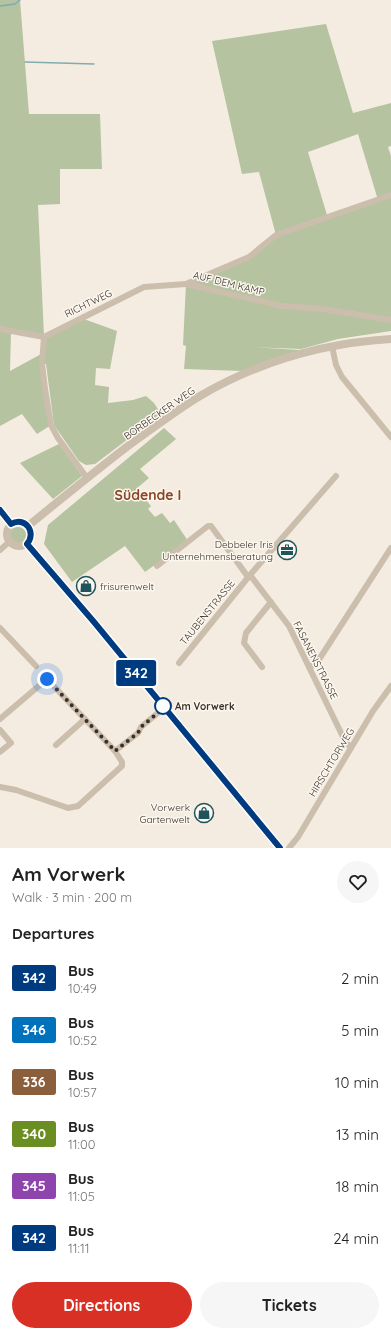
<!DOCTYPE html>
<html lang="en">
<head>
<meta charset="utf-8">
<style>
	:root { --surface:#fff; --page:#f6f6f6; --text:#222; --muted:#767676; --accent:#d93025 }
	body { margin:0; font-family:Quicksand,sans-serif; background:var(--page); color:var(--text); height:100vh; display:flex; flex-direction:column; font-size:15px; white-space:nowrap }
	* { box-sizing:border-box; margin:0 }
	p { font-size:13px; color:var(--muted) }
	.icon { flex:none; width:22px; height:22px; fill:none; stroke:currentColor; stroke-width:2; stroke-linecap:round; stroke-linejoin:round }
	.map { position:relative; height:848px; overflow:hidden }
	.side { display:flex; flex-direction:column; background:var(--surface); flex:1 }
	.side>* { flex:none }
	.badge { padding:0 8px; border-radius:3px; font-size:14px; line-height:26px }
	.you { position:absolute; width:20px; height:20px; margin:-10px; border:3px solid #fff; border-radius:50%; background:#1a73e8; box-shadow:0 0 0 6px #1a73e833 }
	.map>.badge { position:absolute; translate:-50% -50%; box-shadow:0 0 0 2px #fff }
	h2 { padding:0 12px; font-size:15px; line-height:36px }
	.round { display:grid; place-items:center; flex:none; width:42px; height:42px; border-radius:21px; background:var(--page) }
	.summary { display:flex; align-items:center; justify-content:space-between; height:68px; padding:0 12px }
	h1 { font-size:19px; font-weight:800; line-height:30px }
	.primary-button { display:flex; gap:8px; margin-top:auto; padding:8px 12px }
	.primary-button a { flex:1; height:46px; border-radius:24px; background:var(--accent); color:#fff; font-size:16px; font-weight:800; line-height:46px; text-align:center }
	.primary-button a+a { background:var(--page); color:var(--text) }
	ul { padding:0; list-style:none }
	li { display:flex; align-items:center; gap:12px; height:52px; padding:0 12px }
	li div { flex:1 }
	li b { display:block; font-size:15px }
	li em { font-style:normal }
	li .badge { min-width:44px; font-weight:700; text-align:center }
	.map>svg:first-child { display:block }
	.green { fill:#b5c3a0; fill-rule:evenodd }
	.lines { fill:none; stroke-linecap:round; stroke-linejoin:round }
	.stream { stroke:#80abb1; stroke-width:1.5 }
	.minor { stroke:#ccbeac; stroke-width:6 }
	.tertiary { stroke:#ccbeac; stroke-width:8 }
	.line-casing { stroke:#fff; stroke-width:9 }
	.line { stroke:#003b80; stroke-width:6 }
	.walk { stroke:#3b312b; stroke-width:4; stroke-dasharray:0 7.2 }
	.stop-dot { fill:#fff; stroke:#003b80; stroke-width:2 }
	.labels { text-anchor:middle; stroke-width:3; stroke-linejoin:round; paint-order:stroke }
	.street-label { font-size:10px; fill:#3b312b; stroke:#fbf6ee }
	.poi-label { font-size:10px; fill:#3b312b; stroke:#fbf6ee; text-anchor:end }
	.stop-label { font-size:10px; font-weight:bold; fill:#3b312b; stroke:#fbf6ee; text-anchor:start }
	.district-label { font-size:14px; font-weight:bold; fill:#8a4524; stroke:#fbf6ee }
</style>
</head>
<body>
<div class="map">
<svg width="391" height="848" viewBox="0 0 391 848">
	<rect width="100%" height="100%" fill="#f4ece1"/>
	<g class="green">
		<path d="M0,0H20L29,114H100L102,169H60V204L38,205L44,336L81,318L117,331L110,369L96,368L95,385L109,387L108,403L133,400L146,396L154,403L161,414L95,464L86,465L79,461L54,425L46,364H43L51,425L37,434L22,414L0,426ZM11,331L44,337L43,353L10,371Z"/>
		<polygon points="326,24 353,113 391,103 391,146 388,147 391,156 391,195 378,200 358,134 308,152 327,215 391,197 391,331 338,339 301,349 250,347 300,350 242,371 184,369 186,346 183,345 186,284 249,257 276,235 259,172 242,174 212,41"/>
		<polygon points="164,428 176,439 140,469 149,478 136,489 151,506 148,509 155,517 162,513 170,523 174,520 188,541 145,572 125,546 72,582 44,544 48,525"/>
		<polygon points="59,444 82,476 53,499 20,463"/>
		<circle cx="18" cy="535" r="8"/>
	</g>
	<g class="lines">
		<g class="stream">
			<polyline points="0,6 15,4 20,0"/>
			<polyline points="25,62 94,64"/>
		</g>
		<g class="minor">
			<polyline points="186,284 282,306 323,309 391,320"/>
			<polyline points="0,329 44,337 144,287 186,284 249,257 276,235 391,195"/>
			<polyline points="44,337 42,364 45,389 51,425 58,438 87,478"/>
			<polyline points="332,346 336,365 342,377 391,437"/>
			<polyline points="336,476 250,575 289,626 345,741 351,748"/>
			<polyline points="0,550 9,542"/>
			<polyline points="157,566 208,526 211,526 248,577"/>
			<polyline points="0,628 36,666"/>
			<polyline points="179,663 250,575"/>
			<polyline points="262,667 244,643 246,633 271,602"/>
			<polyline points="310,667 315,664 320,658 391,548"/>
			<polyline points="0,719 47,679 115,751 122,762 122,766 78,806 68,808 16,790 0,787"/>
			<polyline points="0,730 11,743 0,752"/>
			<polyline points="56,745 85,719"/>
			<polyline points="115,751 138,733 141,727 165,707"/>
			<polyline points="289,848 298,837 373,711 391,686"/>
		</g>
		<g class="tertiary">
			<polyline points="0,510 11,524"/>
			<circle cx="19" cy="534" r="12"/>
			<path d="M28,526C61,499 94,472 128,446C152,429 175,411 200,396C258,362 324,343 391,339"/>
			<polyline points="27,544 94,622 280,848"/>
		</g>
	</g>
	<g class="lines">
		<g class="line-casing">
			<path id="line" d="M0,510L11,524C25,516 37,532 27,544L94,622L280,848"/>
		</g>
		<use href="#line" class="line"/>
		<polyline class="walk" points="47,679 115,751 138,733 141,727 165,707 163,706"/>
	</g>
	<defs>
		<g id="office-ring" transform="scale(1)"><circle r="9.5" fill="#fbf6ee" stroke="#20545d" stroke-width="1.5"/><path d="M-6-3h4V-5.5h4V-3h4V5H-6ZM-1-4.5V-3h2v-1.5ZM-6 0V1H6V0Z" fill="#20545d"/></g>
		<g id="shop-ring" transform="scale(1)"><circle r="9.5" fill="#fbf6ee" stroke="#20545d" stroke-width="1.5"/><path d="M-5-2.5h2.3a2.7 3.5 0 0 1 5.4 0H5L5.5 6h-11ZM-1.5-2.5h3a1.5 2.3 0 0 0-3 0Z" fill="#20545d"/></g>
	</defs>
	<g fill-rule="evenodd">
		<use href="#office-ring" x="287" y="550"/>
		<use href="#shop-ring" x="86" y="586"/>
		<use href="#shop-ring" x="204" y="813"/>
	</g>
	<circle class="stop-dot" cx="163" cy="706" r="8"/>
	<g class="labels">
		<g class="street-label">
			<text transform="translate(229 283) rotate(14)" y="4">AUF DEM KAMP</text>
			<text transform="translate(88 303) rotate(-26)" y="4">RICHTWEG</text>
			<text transform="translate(159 413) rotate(-35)" y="4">BORBECKER WEG</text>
			<text transform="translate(207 612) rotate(-51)" y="4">TAUBENSTRASSE</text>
			<text transform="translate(316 660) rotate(63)" y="4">FASANENSTRASSE</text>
			<text transform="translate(331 762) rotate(-59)" y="4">HIRSCHTORWEG</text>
		</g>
		<g class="poi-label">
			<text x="273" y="548">Debbeler Iris<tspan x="273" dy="12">Unternehmensberatung</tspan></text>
			<text x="100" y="590" text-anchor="start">frisurenwelt</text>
			<text x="190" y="811">Vorwerk<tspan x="190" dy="12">Gartenwelt</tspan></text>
		</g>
		<g class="stop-label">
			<text x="175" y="710">Am Vorwerk</text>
		</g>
		<g class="district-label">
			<text x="148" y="500">Südende I</text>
		</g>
	</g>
</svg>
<div class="you" style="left:47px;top:679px"></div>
<b class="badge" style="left:136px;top:673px;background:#003b80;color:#fff">342</b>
</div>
<section class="side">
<div class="summary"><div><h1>Am Vorwerk</h1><p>Walk · 3 min · 200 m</p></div><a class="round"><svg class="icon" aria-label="heart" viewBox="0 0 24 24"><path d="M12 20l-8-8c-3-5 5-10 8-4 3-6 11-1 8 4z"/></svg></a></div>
<h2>Departures</h2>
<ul>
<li><span class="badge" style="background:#003b80;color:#fff">342</span><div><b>Bus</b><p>10:49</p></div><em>2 min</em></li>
<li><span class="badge" style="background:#0072bc;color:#fff">346</span><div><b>Bus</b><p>10:52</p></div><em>5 min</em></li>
<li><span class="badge" style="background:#8b5e3c;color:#fff">336</span><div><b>Bus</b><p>10:57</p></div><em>10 min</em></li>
<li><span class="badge" style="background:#6b8e23;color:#fff">340</span><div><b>Bus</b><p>11:00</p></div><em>13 min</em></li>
<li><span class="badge" style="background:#8e44ad;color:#fff">345</span><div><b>Bus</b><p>11:05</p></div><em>18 min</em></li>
<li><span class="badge" style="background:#003b80;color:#fff">342</span><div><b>Bus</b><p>11:11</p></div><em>24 min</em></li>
</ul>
<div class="primary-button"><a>Directions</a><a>Tickets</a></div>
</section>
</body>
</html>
